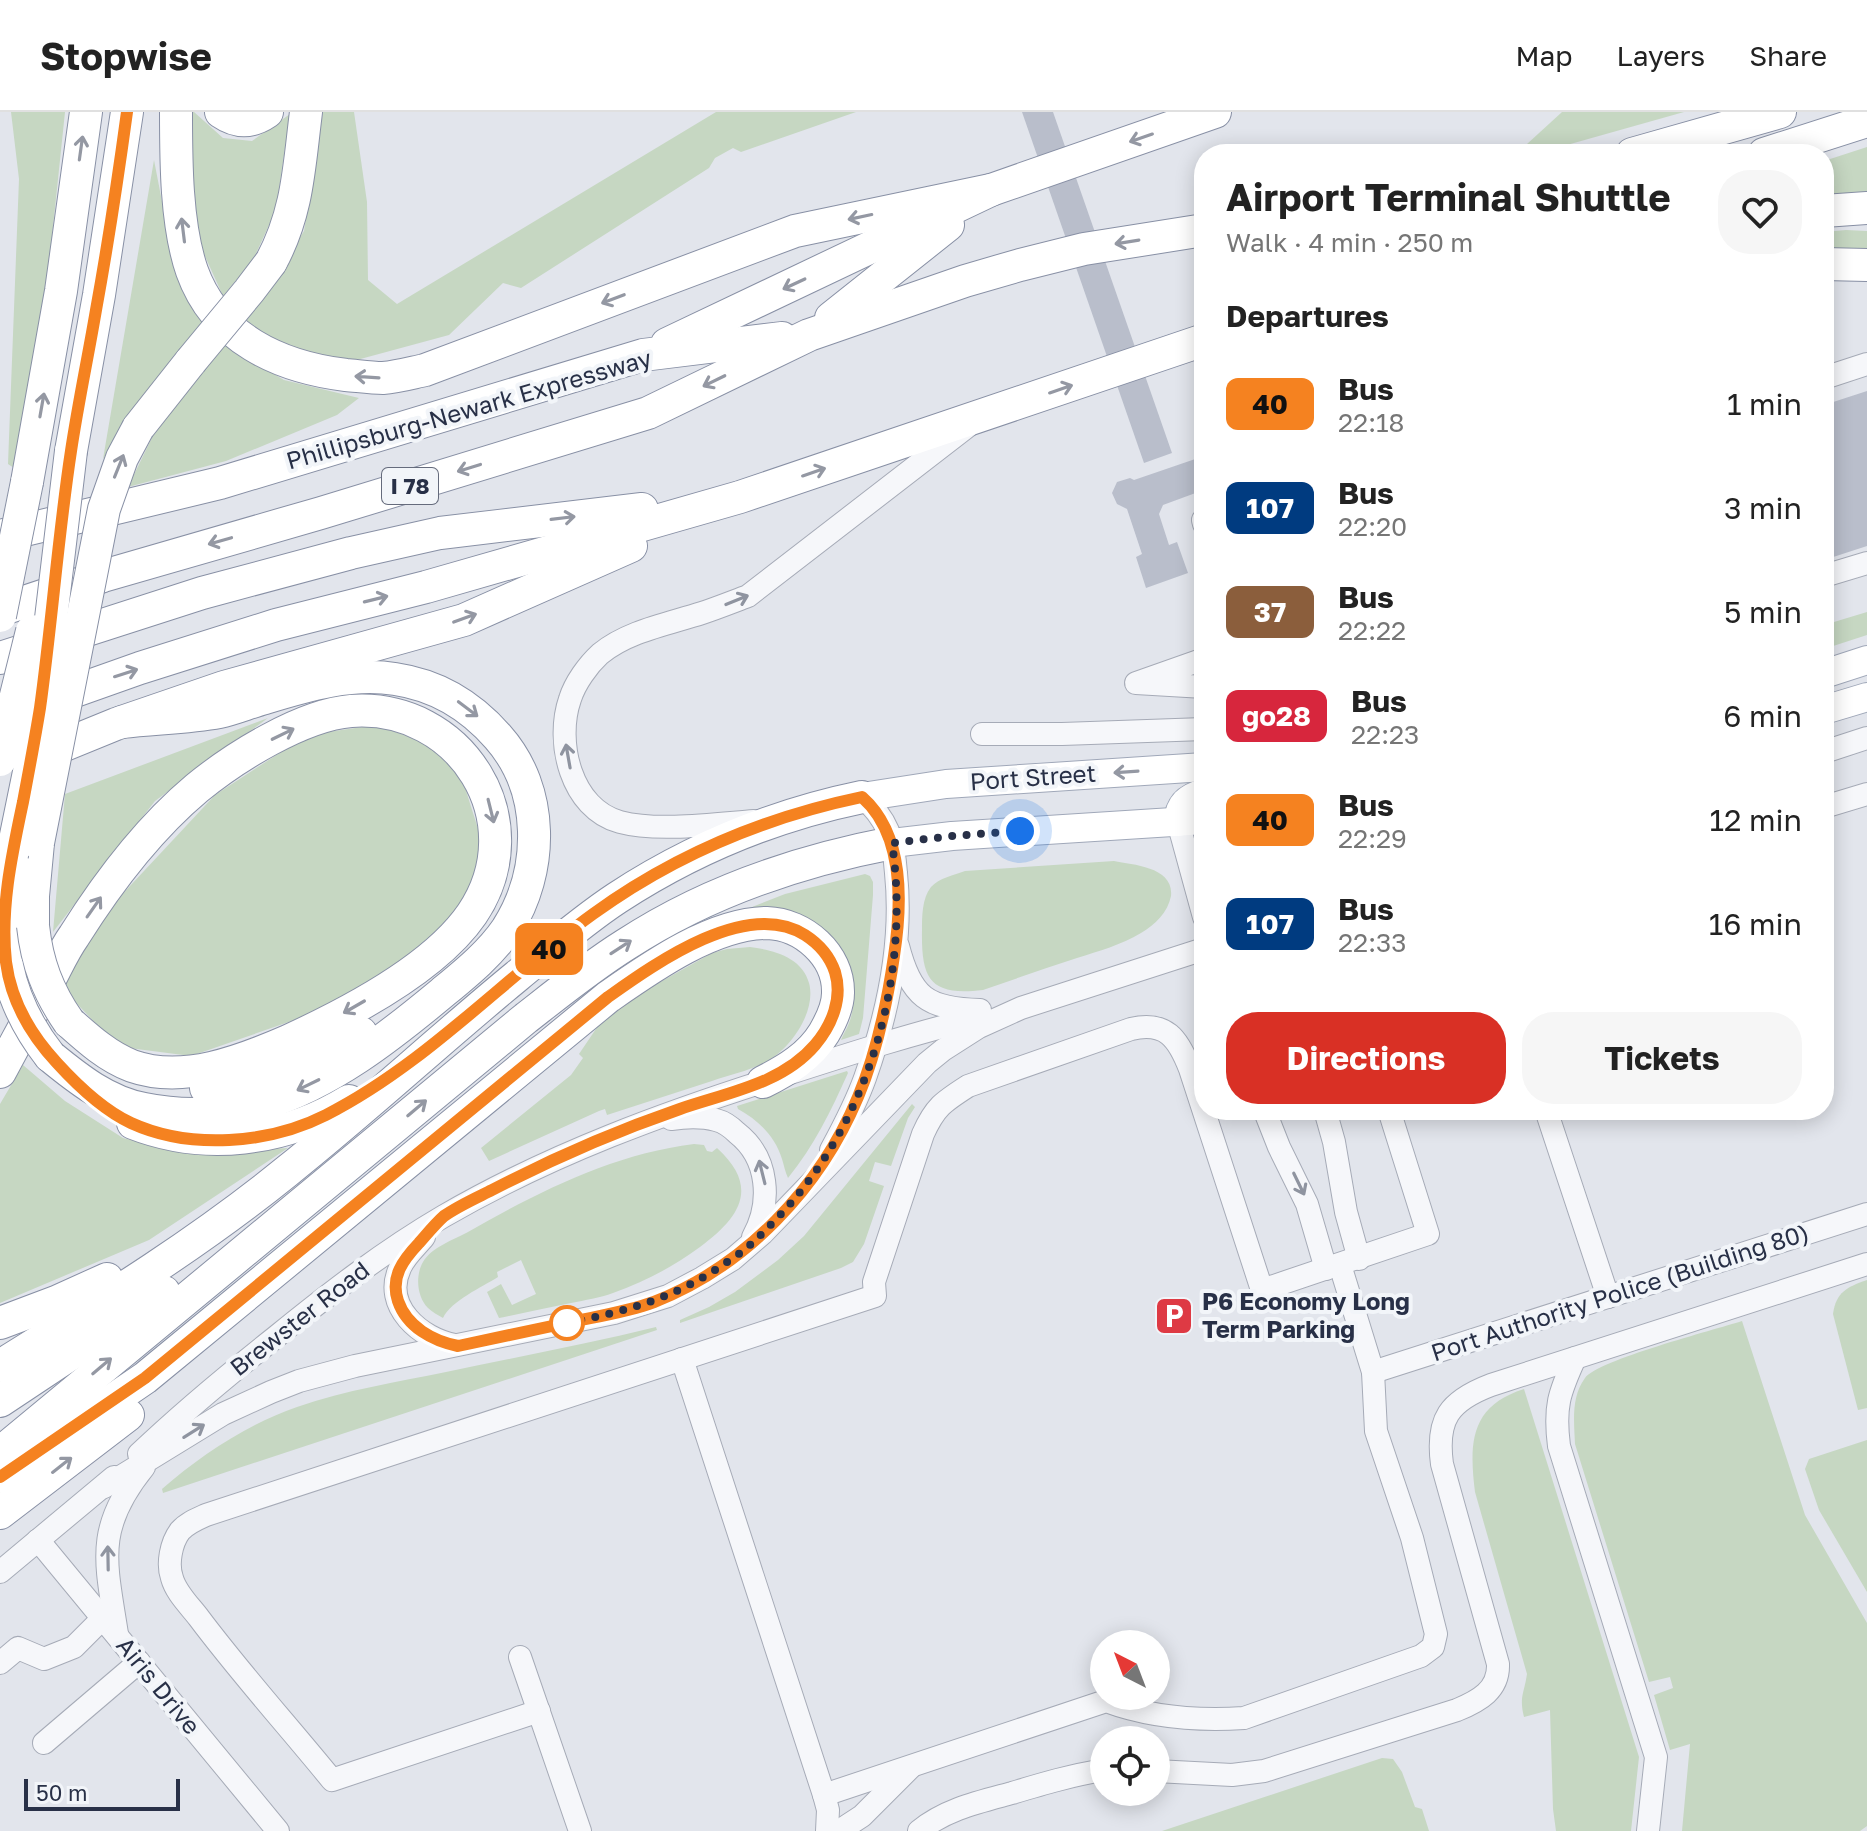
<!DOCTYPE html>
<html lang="en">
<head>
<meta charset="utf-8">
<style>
	:root { --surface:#fff; --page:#f6f6f6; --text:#222; --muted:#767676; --line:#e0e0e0; --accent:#d93025 }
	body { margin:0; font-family:"Golos Text",sans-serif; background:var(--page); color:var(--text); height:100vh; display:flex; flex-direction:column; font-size:30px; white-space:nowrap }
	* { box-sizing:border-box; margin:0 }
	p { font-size:26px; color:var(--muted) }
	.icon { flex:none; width:44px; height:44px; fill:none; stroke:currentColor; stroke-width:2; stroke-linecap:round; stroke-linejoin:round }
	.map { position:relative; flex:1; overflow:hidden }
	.side { position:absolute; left:1194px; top:32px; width:640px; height:976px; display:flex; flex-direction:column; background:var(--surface); border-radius:32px; box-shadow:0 4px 20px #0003 }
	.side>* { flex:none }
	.badge { padding:0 16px; border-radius:12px; font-size:28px; line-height:52px }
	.needle { width:52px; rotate:318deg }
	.tools { position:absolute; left:1090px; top:1518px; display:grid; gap:16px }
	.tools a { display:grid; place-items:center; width:80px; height:80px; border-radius:50%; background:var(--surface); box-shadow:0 4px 20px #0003; font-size:40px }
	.scale { position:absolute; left:24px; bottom:20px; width:156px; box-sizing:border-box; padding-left:8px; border:4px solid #283047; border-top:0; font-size:22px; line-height:28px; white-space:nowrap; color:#283047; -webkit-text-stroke:6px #f2f5f9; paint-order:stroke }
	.you { position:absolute; width:40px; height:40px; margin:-20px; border:6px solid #fff; border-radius:50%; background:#1a73e8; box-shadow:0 0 0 12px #1a73e833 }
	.map>.badge { position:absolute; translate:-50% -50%; box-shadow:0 0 0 4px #fff }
	h2 { padding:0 32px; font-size:30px; line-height:72px }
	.round { display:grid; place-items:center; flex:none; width:84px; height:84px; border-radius:32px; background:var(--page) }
	.summary { display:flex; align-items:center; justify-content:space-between; height:136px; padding:0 32px }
	h1 { font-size:38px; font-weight:700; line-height:60px }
	.button { display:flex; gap:16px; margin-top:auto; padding:16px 32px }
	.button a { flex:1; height:92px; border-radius:32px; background:var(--accent); color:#fff; font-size:32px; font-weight:700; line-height:92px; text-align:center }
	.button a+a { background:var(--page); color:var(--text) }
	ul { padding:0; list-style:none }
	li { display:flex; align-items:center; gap:24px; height:104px; padding:0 32px }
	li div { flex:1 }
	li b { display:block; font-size:30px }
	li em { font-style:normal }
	li .badge { min-width:88px; font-weight:700; text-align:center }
	header { display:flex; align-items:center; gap:48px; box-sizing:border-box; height:112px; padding:0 40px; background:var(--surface); border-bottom:2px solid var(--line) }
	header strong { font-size:38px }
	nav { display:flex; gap:44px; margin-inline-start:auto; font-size:28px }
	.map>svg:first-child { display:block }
	.green { fill:#c6d7c2 }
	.building { fill:#b9becb }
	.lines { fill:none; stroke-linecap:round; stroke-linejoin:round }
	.minor-casing { stroke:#a6abb7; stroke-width:24 }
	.major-casing { stroke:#a0a8b9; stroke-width:30 }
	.highway-casing { stroke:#8890a5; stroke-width:34 }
	.minor { stroke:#f6f7fa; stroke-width:22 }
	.major { stroke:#fff; stroke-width:28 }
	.highway { stroke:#fff; stroke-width:32 }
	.highway-bridge-casing { stroke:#8890a5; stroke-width:34; stroke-linecap:butt }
	.highway-bridge { stroke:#fff; stroke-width:32 }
	.oneway { stroke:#9498a3 }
	.oneway2 { stroke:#8f94a0 }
	.line-casing { stroke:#fff; stroke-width:18 }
	.line { stroke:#f58220; stroke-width:12 }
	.walk { stroke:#283047; stroke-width:8; stroke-dasharray:0 14.4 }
	.stop-dot { fill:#fff; stroke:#f58220; stroke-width:4 }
	.labels { text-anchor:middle; stroke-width:8; stroke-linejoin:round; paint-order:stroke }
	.shield { fill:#f2f5f9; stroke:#656b7c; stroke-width:2 }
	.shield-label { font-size:22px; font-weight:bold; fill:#283047 }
	.street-label { font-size:24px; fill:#283047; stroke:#f2f5f9 }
	.poi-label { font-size:24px; font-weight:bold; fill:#283047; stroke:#f2f5f9; text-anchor:start }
</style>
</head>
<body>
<header>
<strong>Stopwise</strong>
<nav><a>Map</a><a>Layers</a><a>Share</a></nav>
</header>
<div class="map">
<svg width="1867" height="1719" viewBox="0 0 1867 1719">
	<rect width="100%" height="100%" fill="#e2e5ec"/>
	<g class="green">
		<polygon points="11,0 65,0 42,221 17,358 8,352 19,67"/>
		<polygon points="188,0 194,0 223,26 252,29 290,2 276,98 253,148 223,184 194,120"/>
		<polygon points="323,0 354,0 367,90 368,168 397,192 716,0 856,0 741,40 733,36 715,46 709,56 521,176 503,171 449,223 353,249 305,246 244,211 304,119"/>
		<polygon points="1562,0 1684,0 1535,42 1516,42"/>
		<polygon points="1867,35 1867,80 1824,83 1824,49"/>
		<polygon points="154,48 175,157 206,206 129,304 103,347"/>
		<polygon points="1846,118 1867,119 1867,144 1824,142 1824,120"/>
		<polygon points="225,233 284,268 359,286 337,303 226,349 128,375 160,309"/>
		<polygon points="1867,500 1867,523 1824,537 1824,513"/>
		<polygon points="268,606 155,689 53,820 65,682"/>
		<polygon points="376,613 432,633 463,669 484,736 464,794 411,845 309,903 191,944 129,936 101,917 59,873 115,790 215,683 307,623"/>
		<path d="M1114,749C1134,753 1174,755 1171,784C1168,800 1155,813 1141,821C1121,833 1099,839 1077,846C1046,856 1015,867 983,878C931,884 921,869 922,818C922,805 922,786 931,775C939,766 954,763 965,759Z"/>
		<path d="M865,762L870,764L873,770V783L863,906L859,922L841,928C844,921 849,913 851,905C863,861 834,813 792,800C778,795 762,797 747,797L785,782Z"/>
		<path d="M750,835C773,838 802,845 809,871C817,900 789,939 764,951C748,959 729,963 712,969C677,980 642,992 607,1003L605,997L599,999L489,1049L481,1036L571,963L583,946L579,942L600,911L637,883L712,841L727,837Z"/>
		<polygon points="23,953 65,989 123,1026 188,1042 288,1036 149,1128 0,1191 0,992"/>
		<path d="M847,959L848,961C831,999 814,1034 788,1066C785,1060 784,1053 782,1047C775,1024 758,1008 738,997L737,994Z"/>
		<polygon points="912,992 915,995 908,1006 891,1054 875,1050 869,1069 884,1074 864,1132 853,1150 841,1156 680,1211 680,1208 709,1195 735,1180 778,1148 804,1124"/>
		<path d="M694,1032L704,1033L707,1039L712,1040L717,1036C761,1076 739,1106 700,1135C673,1155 644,1170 613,1181C600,1186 585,1188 571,1191C547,1196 523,1201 499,1206L487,1180L501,1172L512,1193L536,1182L521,1148L497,1160L498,1165C482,1175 451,1189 443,1206C438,1203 432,1200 428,1196C417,1185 415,1164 423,1150C432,1135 453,1128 468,1120C538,1080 613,1042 694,1032Z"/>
		<path d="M1867,1168V1296L1858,1298L1833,1202C1836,1180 1847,1175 1867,1168Z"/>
		<path d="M1742,1209L1805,1403L1867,1511V1714L1860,1719H1682L1690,1632L1670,1638L1654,1583L1673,1576L1670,1565L1649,1570L1575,1332C1574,1309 1571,1285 1585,1266C1598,1248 1714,1218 1742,1209Z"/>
		<path d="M656,1215L657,1218L163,1381L162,1377C201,1343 248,1312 297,1295C346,1278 397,1270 446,1260C517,1245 587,1232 656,1215Z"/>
		<path d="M1524,1277L1639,1645L1631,1719H1556L1553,1697L1550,1598L1524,1605C1519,1585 1524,1582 1527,1562L1475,1380C1469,1331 1470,1294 1524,1277Z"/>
		<polygon points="1867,1328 1867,1480 1819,1398 1805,1357 1809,1347"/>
		<polygon points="1382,1646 1393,1647 1402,1660 1415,1695 1422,1697 1429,1719 1162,1719"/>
	</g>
	<g class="building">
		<polygon points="1022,0 1053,0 1172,341 1144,351"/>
		<polygon points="1867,279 1867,434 1824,448 1824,293"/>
		<polygon points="1204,344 1204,386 1201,379 1163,393 1159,402 1169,433 1177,430 1188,461 1146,476 1136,445 1142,442 1127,397 1117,392 1112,381 1117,370 1130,366 1134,368"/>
	</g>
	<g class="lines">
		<g class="minor-casing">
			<g id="minor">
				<polyline points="1824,266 1867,252"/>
				<polyline points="1204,408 1203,408 1204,412"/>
				<polyline points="1824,464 1867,451"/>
				<polyline points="1204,547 1136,571 1204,575"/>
				<polyline points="982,622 1062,622 1204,617"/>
				<polyline points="1824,640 1867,626"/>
				<polyline points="1824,695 1867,682"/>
				<path d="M754,709C716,712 657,720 620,710C571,697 555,630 570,587C575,571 588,553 600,542C628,519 668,512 702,501C717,496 732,490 748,484L968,314"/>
				<polyline points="1178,710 1204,805"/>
				<path d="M898,834C911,885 927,897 980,898"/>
				<polyline points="1325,998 1334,1030 1346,1100 1359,1147"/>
				<polyline points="1546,998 1608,1185"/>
				<polyline points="1266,1002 1279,1035 1307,1092 1326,1157"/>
				<path d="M671,1007C685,1005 701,1004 716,1008C724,1010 731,1015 737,1021C769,1046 772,1091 753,1125"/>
				<path d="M831,1038C844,1014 856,991 865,966C888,901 903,829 896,761C895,747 893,732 888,719C882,705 873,694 862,685"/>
				<path d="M424,1125C416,1135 405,1144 400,1156C382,1194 421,1227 455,1233"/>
				<path d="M1575,1246C1559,1281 1554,1295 1559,1334L1656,1645L1648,1719"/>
				<polyline points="682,1247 824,1683 828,1698 827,1719"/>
				<polyline points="1373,1260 1867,1102"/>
				<path d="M139,1342C183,1300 229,1262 277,1224C330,1181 384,1139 444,1104C551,1042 666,1000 784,963C849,942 914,921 981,905"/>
				<polyline points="104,1375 223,1302 271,1280 299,1269 355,1254 614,1201 668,1184 702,1166 733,1147 762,1122 927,951 943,938 979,915 1021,896 1204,837"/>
				<polyline points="38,1428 278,1719"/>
				<polyline points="0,1460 114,1365"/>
				<path d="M117,1522C106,1450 94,1417 144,1355"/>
				<polyline points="520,1545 580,1719"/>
				<polyline points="0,1551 18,1536 44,1547 74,1535 103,1506"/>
				<path d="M539,1599L332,1668C288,1614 241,1562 199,1506C190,1494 176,1481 172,1466C167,1452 171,1431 180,1419C187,1411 197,1407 206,1403L875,1184L874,1170L923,1022C935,995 943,990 968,974L1131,917C1166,909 1178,926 1190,957L1262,1178L1428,1122L1389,998"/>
				<polyline points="44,1631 139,1550"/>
				<path d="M1156,1659L1232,1663L1264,1659L1457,1598C1479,1589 1499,1578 1498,1552L1442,1352C1436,1307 1449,1289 1491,1273L1867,1152"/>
				<path d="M824,1683L1106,1589C1149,1605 1198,1609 1244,1606L1421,1544L1433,1535L1436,1522L1412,1426L1376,1319L1373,1260L1340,1153"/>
				<polyline points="839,1719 862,1704 910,1656"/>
				<path d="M919,1719C946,1697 979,1690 1012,1681C1042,1672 1072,1663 1104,1658"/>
			</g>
		</g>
		<g class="major-casing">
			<g id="major">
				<polyline points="1824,562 1867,548"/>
				<polyline points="1824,598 1867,585"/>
				<polyline points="862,685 946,672 1204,655"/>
				<path d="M1178,710C1179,692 1188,685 1204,681"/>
				<polyline points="892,731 952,724 1204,708"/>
			</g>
		</g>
		<g class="highway-casing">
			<g id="highway">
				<path d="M176,0C176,48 176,113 192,159C216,226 279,255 346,263C358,264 371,266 383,266C397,265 411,261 425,258L795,119L991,78"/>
				<path d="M221,0C237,11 251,11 267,0"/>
				<polyline points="1632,42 1780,0"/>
				<polyline points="1764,42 1867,9"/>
				<polyline points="1824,99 1867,96"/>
				<path d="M271,150C298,100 299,55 306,0"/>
				<polyline points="1824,152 1867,153"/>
				<polyline points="831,206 948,113"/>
				<polyline points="667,232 991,78 1215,0"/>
				<polyline points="138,316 191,249"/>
				<polyline points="71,339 99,183 127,0"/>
				<polyline points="27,370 61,179 86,0"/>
				<polyline points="0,424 220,371 643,243 782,226"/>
				<polyline points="0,498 103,464 321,401 648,301 809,223 965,169 1020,153 1084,137 1204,118"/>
				<polyline points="0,546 202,481 351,441 440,421 642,397"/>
				<polyline points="44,590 140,556 276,513 426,475 740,385 1204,228"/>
				<polyline points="35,645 116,612 224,575 464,508 631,434"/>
				<polyline points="33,814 33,784 38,731"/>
				<path d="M7,854C3,816 6,780 12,743"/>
				<path d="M50,944C78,967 107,990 144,997C183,1005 225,1003 263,992C331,971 389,925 442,881C465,862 490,842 507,817C544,759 545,678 498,625C471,594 436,573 395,567C352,560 307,573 265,586C250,590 234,597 219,600C187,606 154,606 122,610"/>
				<path d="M0,960C16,930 33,899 49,869C57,854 64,838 74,824C108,770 148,717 197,676C235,645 302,603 351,599C461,591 535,709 472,802C435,856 347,902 288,929C242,949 183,972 132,954C108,945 88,927 69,910"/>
				<path d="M206,976C262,970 311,946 361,921"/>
				<path d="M133,1011C205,1039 284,1029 349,989"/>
				<polyline points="0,1211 56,1190 107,1167"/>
				<path d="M0,1254C98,1193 196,1133 286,1060C365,997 439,928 517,864C550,837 582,809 617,786C692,737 775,703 862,685"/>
				<polyline points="0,1289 164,1180"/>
				<path d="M0,1341L526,906C558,881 590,855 625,833C706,780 798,749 892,731"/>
				<path d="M0,1365L145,1266L608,885C651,855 713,811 767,811C803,812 839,843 838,881C838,894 831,909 824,921C810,944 787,958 763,970"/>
				<polyline points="0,1401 128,1303"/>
			</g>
		</g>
		<use href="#minor" class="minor"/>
		<use href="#major" class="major"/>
		<use href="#highway" class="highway"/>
		<g class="highway-bridge-casing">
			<g id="highway-bridge">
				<polyline points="191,249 249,179 271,150"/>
				<polyline points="0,504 27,370"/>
				<polyline points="0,648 32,519"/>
				<polyline points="38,731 104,397 122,346 138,316"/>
				<polyline points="12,743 29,660 44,565 71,339"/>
				<path d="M33,814C37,851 48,880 69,910"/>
				<path d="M7,854C14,888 28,916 50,944"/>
			</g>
		</g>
		<use href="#highway-bridge" class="highway-bridge"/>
	</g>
	<defs><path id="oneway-shaft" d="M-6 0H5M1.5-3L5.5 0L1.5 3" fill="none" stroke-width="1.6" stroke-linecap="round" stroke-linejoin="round" transform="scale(2)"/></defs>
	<g class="oneway">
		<use href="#oneway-shaft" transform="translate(1141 26) rotate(161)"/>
		<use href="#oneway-shaft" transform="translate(81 36) rotate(-82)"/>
		<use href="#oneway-shaft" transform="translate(860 105) rotate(168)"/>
		<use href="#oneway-shaft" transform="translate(183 118) rotate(-97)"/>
		<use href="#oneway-shaft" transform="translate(1127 130) rotate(171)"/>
		<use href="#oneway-shaft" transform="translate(794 172) rotate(155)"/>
		<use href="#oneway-shaft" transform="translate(613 187) rotate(159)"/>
		<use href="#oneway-shaft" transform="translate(367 265) rotate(-176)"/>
		<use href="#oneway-shaft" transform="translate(714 269) rotate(154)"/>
		<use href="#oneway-shaft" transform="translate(1061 277) rotate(-19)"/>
		<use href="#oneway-shaft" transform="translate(42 293) rotate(-80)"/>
		<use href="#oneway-shaft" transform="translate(119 354) rotate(-68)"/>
		<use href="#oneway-shaft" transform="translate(469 356) rotate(163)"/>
		<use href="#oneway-shaft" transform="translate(814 360) rotate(-19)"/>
		<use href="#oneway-shaft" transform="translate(563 406) rotate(-7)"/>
		<use href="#oneway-shaft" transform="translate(220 429) rotate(164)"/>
		<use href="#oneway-shaft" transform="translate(376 487) rotate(-14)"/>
		<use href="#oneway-shaft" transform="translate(465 506) rotate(-20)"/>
		<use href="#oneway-shaft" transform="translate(126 561) rotate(-18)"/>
		<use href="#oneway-shaft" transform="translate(468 597) rotate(37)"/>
		<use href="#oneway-shaft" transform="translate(283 622) rotate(-26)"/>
		<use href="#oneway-shaft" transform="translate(1126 660) rotate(176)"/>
		<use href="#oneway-shaft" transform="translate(491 699) rotate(76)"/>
		<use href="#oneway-shaft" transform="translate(94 795) rotate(-55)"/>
		<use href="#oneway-shaft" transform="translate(621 835) rotate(-33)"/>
		<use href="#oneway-shaft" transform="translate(354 895) rotate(150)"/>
		<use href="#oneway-shaft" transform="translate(308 973) rotate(154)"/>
		<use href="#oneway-shaft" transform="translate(417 996) rotate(-40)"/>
		<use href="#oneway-shaft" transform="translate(102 1254) rotate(-40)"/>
		<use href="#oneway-shaft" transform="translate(62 1353) rotate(-38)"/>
	</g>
	<g class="oneway2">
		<use href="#oneway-shaft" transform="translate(737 488) rotate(-22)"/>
		<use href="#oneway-shaft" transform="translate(568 644) rotate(-100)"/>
		<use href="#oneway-shaft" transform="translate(762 1060) rotate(-104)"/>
		<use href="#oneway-shaft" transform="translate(1299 1072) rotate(64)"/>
		<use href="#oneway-shaft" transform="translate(194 1319) rotate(-32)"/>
		<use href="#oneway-shaft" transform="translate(108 1446) rotate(-91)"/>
	</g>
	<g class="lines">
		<g class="line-casing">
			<path id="line" d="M0,1365L145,1266L608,885C656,851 747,786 805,823C819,832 830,845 835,860C843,886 832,913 815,933C782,972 726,981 680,997C616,1019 552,1047 492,1078C476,1086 458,1094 444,1104C435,1112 427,1122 419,1131C403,1148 390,1165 398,1189C407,1215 433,1229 458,1234C496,1226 534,1218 571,1210C599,1204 627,1200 654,1190C746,1154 820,1076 858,985C877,940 887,892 894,844C902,792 905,723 862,685C766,705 673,744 593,802C503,867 426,952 326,1003C269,1032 190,1038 131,1011C103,998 78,974 57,951C31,923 11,889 6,850C0,796 12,742 23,690C29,658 35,627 40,596C52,510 58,424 71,339C78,292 88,245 96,198C108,132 118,66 127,0"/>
		</g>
		<use href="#line" class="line"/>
		<path class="walk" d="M567,1211C631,1198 676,1186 730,1148C749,1136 764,1120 780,1103C871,1007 911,861 892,731L952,724L1020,719"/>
	</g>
	<defs>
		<g id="parking-square" transform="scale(2)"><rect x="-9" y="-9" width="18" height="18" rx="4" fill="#de3a44" stroke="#f2f5f9"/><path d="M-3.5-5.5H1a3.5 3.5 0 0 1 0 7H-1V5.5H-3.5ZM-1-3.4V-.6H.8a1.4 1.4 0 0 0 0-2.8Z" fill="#fff"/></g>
	</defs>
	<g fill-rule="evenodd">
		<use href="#parking-square" x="1174" y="1204"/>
	</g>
	<circle class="stop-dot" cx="567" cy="1211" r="16"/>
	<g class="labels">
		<rect class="shield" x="382" y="356" width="56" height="36" rx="6"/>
		<g class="shield-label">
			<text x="410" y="382">I 78</text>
		</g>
		<g class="street-label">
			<text transform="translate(469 298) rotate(-16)" y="8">Phillipsburg-Newark Expressway</text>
			<text transform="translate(1033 666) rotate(-4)" y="8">Port Street</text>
			<text transform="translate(1620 1181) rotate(-18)" y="8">Port Authority Police (Building 80)</text>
			<text transform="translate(300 1207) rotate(-38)" y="8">Brewster Road</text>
			<text transform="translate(158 1574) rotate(51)" y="8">Airis Drive</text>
		</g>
		<g class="poi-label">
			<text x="1202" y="1198">P6 Economy Long<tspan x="1202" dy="28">Term Parking</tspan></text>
		</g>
	</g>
</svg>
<div class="tools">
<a><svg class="needle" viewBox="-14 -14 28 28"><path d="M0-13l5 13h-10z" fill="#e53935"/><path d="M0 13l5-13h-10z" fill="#767676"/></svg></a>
<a><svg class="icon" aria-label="locate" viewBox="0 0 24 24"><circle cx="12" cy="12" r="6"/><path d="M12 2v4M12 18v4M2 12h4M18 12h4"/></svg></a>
</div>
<div class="scale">50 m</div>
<div class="you" style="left:1020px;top:719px"></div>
<b class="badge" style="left:549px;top:837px;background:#f58220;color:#111">40</b>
<section class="side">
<div class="summary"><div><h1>Airport Terminal Shuttle</h1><p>Walk · 4 min · 250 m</p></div><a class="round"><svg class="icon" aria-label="heart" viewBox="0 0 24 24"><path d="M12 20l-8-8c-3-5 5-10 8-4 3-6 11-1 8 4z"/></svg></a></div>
<h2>Departures</h2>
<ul>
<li><span class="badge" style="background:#f58220;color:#111">40</span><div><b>Bus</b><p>22:18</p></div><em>1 min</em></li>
<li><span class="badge" style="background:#003b80;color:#fff">107</span><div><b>Bus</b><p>22:20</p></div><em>3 min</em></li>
<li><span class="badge" style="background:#8b5e3c;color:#fff">37</span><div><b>Bus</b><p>22:22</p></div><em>5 min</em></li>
<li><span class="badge" style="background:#d7263d;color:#fff">go28</span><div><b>Bus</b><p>22:23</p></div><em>6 min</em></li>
<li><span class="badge" style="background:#f58220;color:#111">40</span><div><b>Bus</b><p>22:29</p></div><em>12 min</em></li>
<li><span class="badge" style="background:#003b80;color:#fff">107</span><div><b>Bus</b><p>22:33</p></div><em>16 min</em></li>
</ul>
<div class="button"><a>Directions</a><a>Tickets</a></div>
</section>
</div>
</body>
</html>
